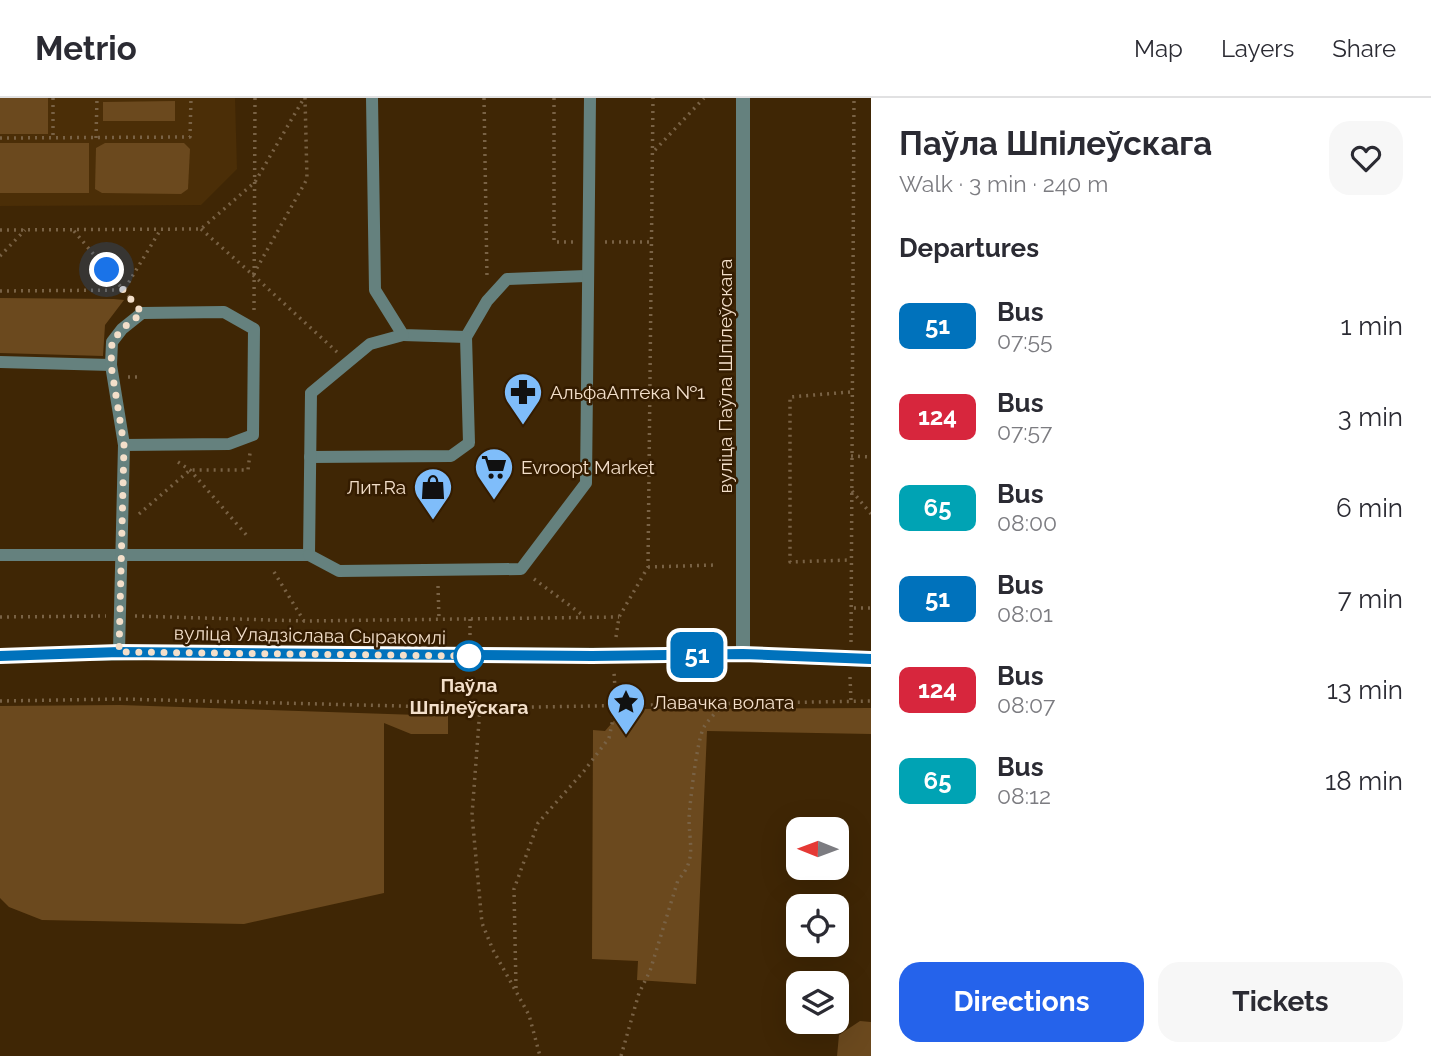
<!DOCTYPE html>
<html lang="en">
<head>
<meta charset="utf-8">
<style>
	:root { --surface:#fff; --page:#f7f7f7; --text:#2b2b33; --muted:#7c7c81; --line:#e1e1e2; --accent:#2563eb }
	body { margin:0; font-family:Raleway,sans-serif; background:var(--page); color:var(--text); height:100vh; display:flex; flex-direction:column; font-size:26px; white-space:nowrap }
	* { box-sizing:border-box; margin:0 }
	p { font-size:23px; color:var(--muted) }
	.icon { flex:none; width:38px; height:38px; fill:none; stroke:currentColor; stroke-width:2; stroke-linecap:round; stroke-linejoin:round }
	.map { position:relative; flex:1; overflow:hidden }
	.panel { display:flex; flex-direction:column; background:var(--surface); width:560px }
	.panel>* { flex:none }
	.badge { padding:0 14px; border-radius:10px; font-size:24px; line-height:46px }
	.needle { width:46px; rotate:271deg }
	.controls { position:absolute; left:786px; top:719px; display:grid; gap:14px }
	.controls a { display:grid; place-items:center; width:63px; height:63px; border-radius:14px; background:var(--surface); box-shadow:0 7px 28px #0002; font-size:35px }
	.you { position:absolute; width:35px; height:35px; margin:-18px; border:5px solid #fff; border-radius:50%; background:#1a73e8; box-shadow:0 0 0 10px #1a73e833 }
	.map>.badge { position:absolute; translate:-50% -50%; box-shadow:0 0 0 4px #fff }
	h2 { padding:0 28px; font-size:26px; line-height:63px }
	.round { display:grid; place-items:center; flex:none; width:74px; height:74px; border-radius:21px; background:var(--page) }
	.overview { display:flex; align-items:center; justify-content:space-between; height:119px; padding:0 28px }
	h1 { font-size:33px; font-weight:700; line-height:52px }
	.action { display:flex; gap:14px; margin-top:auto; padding:14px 28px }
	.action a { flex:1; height:80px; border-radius:21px; background:var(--accent); color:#fff; font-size:28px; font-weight:700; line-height:80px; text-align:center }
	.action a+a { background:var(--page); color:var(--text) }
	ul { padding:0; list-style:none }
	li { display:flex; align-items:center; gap:21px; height:91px; padding:0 28px }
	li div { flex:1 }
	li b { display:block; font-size:26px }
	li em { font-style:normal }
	li .badge { min-width:77px; font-weight:700; text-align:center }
	header { display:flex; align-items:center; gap:42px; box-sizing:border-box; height:98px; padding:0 35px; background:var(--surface); border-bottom:2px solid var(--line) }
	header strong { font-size:33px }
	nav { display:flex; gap:38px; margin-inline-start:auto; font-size:24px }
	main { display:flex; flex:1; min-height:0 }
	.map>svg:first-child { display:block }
	.built { fill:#4b2e07 }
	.green { fill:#6b491e }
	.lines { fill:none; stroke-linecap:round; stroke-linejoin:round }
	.path { stroke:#796245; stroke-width:3.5; stroke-dasharray:2 5; stroke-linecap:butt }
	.service { stroke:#65817e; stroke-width:12 }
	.minor { stroke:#65817e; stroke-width:14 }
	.tertiary { stroke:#65817e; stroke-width:14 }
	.line-casing { stroke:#fff; stroke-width:16 }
	.line { stroke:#0072bc; stroke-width:10 }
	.walk { stroke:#f3dfca; stroke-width:7; stroke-dasharray:0 12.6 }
	.stop-dot { fill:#fff; stroke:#0072bc; stroke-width:3.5 }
	.labels { text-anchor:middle; stroke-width:5; stroke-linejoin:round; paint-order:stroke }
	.street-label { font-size:19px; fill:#f3dfca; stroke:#341c00 }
	.poi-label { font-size:19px; fill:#f3dfca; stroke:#341c00; text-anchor:start }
	.stop-label { font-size:19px; font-weight:bold; fill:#f3dfca; stroke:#341c00 }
</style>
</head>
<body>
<header>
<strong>Metrio</strong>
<nav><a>Map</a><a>Layers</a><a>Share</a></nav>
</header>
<main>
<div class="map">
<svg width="871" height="958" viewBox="0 0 871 958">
	<rect width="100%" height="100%" fill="#3f2605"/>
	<polygon class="built" points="0,0 235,0 237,71 201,107 0,108"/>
	<g class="green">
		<rect x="0" y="0" width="48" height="36"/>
		<polygon points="175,3 175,23 103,23 103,4"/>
		<rect x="0" y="45" width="89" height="50"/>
		<polygon points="105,45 184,45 190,51 188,91 181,96 102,95 95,91 96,50"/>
		<polygon points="0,200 114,201 124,202 105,227 103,258 0,255"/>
		<polygon points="120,607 448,618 448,636 411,636 384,625 384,795 244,826 42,822 9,809 0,800 0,608"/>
		<polygon points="871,610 871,636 707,633 696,886 637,882 638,863 592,861 593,632 605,633 624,611"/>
		<polygon points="860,923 871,924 871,958 837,958 839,937"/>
	</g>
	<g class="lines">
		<g class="path">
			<polyline points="53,0 53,40"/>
			<polyline points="484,0 487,180"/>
			<polyline points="554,0 554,144 573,144"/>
			<polyline points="0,40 190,39 191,0"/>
			<polyline points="96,40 97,0"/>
			<polyline points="655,52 704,0"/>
			<polyline points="201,131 253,177 307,81 305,0"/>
			<polyline points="0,132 201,131 255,84 304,0"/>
			<polyline points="74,133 132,202"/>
			<polyline points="605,144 652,144"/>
			<polyline points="0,158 25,132"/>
			<polyline points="253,177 337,254"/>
			<polyline points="0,193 124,192 161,131"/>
			<polyline points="254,212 255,0"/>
			<polyline points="128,279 140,279"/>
			<polyline points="850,294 790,299 790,464 850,462"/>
			<polyline points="851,358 871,359"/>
			<polyline points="178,364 190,372 249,440"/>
			<polyline points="852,393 871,416"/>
			<polyline points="139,416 190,372 248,372 250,355"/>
			<polyline points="648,469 716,467"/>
			<polyline points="274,474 304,523"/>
			<polyline points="534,481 584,518"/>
			<polyline points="438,488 439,521"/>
			<polyline points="854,510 871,510"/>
			<polyline points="135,518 304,523 619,519"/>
			<polyline points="0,519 106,518"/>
			<polyline points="470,521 470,540"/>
			<polyline points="616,539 619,519 648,469 653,0"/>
			<polyline points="851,544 854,0"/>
			<polyline points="850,579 851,603"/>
			<polyline points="0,603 121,601 480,610 871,603"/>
			<polyline points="480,610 472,717 482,825 493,852 529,917 540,958"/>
			<polyline points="516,890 514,791 538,725 584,673 609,640 616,607 614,574"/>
			<path d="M621,958L639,895L650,873L678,782C697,762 689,745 689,720C690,704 697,641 704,629C708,622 716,615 721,608"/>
		</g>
		<g class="service">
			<polyline points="372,0 375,192 403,237 466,239 487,203 507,181 586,178"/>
			<polyline points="0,264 111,267"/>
			<polyline points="310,359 451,358 469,345 466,239"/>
			<polyline points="0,457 309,457 311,295 370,246 403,237"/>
			<polyline points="309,457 339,473 521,471 586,385 590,0"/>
			<polyline points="119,554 124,347 111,267 112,244 122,231 142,215 224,214 254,231 253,337 229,346 124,347"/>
		</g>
		<path class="minor" d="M0,558C248,550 496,560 743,556"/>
		<polyline class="tertiary" points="743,0 743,556 871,562"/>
	</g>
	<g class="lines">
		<g class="line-casing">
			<polyline id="line" points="0,558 119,554 592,558 743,556 871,561"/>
		</g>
		<use href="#line" class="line"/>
		<polyline class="walk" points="107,172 142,215 122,231 112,244 111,267 124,347 119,554 469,558"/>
	</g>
	<defs>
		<g id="pharmacy-pin" transform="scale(2.0125)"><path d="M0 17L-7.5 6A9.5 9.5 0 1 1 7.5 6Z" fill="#7fbdfa" stroke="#341c00"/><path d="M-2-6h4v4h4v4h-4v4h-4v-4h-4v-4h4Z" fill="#111"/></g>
		<g id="supermarket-pin" transform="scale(2.0125)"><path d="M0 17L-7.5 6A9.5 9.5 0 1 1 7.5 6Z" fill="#7fbdfa" stroke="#341c00"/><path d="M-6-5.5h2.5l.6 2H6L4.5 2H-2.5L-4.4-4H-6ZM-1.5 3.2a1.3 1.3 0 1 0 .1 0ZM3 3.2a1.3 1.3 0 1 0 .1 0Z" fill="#111"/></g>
		<g id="shop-pin" transform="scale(2.0125)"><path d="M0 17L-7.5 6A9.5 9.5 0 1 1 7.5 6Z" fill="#7fbdfa" stroke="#341c00"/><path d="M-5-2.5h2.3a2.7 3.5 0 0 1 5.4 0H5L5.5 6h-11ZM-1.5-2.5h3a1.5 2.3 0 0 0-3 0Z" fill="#111"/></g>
		<g id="sight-pin" transform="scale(2.0125)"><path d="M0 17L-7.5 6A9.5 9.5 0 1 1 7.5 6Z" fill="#7fbdfa" stroke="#341c00"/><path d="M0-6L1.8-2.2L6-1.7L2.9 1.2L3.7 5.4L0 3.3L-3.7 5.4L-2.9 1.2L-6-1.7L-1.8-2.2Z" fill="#111"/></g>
	</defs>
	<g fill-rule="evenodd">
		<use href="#pharmacy-pin" x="523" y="294"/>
		<use href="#supermarket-pin" x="494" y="369"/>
		<use href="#shop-pin" x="433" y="389"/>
		<use href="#sight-pin" x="626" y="604"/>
	</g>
	<circle class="stop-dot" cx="469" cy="558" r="14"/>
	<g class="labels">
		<g class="street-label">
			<text transform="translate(725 278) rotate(-90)" y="7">вуліца Паўла Шпілеўскага</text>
			<text transform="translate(310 537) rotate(1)" y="7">вуліца Уладзіслава Сыракомлі</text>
		</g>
		<g class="poi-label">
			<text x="550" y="301">АльфаАптека №1</text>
			<text x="521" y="376">Evroopt Market</text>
			<text x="406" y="396" text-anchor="end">Лит.Ra</text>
			<text x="653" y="611">Лавачка волата</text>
		</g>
		<g class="stop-label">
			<text x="469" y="594">Паўла<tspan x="469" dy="22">Шпілеўскага</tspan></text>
		</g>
	</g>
</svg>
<div class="controls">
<a><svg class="needle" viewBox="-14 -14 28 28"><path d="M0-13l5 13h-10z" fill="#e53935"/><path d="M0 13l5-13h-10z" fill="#7c7c81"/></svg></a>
<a><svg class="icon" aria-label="locate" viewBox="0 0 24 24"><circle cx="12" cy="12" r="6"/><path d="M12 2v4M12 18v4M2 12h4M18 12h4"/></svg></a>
<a><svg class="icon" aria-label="layers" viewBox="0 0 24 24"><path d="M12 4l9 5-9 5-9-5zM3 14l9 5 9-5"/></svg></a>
</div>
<div class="you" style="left:107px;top:172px"></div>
<b class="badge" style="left:697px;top:557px;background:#0072bc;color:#fff">51</b>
</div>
<section class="panel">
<div class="overview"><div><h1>Паўла Шпілеўскага</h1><p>Walk · 3 min · 240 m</p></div><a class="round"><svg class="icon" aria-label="heart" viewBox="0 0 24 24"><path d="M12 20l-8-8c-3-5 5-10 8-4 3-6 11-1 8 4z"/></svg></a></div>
<h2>Departures</h2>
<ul>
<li><span class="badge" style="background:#0072bc;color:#fff">51</span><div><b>Bus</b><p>07:55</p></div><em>1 min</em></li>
<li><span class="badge" style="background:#d7263d;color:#fff">124</span><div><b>Bus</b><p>07:57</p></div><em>3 min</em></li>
<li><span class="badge" style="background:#00a3b4;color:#fff">65</span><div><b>Bus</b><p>08:00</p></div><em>6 min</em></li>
<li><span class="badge" style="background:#0072bc;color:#fff">51</span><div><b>Bus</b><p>08:01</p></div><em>7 min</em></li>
<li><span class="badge" style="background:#d7263d;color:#fff">124</span><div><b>Bus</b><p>08:07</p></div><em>13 min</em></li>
<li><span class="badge" style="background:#00a3b4;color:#fff">65</span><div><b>Bus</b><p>08:12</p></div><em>18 min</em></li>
</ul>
<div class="action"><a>Directions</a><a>Tickets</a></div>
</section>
</main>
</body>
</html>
